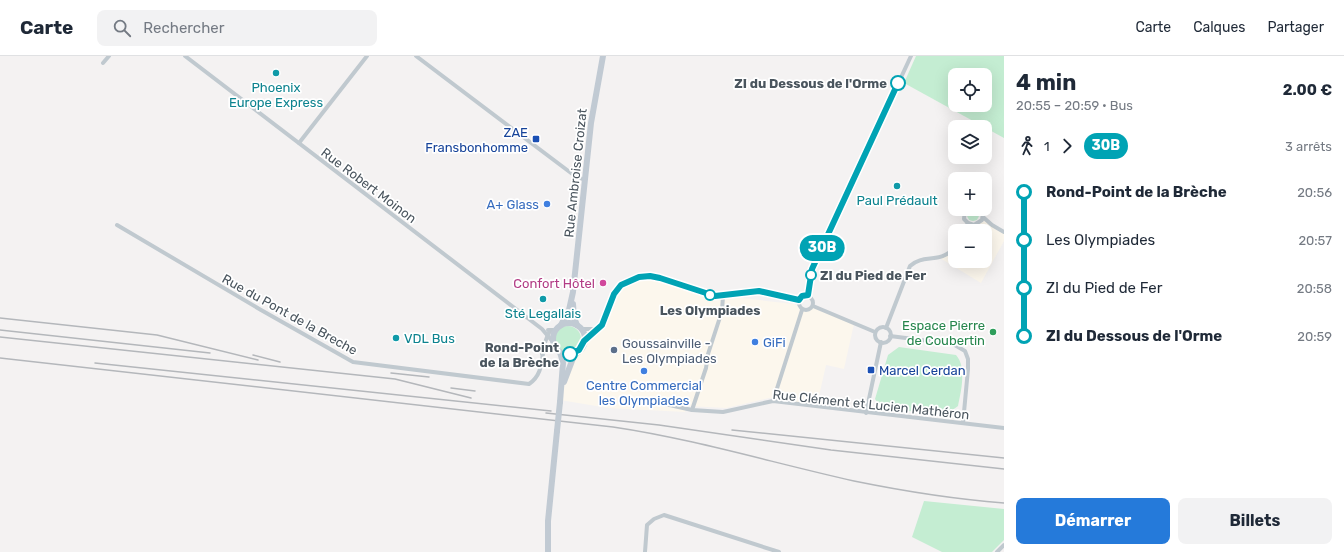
<!DOCTYPE html>
<html lang="fr">
<head>
<meta charset="utf-8">
<style>
	:root { --surface:#fff; --page:#f2f2f3; --text:#1f2937; --muted:#747a83; --line:#e0e1e3; --accent:#257ada }
	body { margin:0; font-family:Rubik,sans-serif; background:var(--page); color:var(--text); height:100vh; display:flex; flex-direction:column; font-size:15px; white-space:nowrap }
	* { box-sizing:border-box; margin:0 }
	p { font-size:13px; color:var(--muted) }
	.icon { flex:none; width:22px; height:22px; fill:none; stroke:currentColor; stroke-width:2; stroke-linecap:round; stroke-linejoin:round }
	.map { position:relative; flex:1; overflow:hidden }
	.drawer { display:flex; flex-direction:column; background:var(--surface); width:340px }
	.drawer>* { flex:none }
	.badge { padding:0 8px; border-radius:13px; font-size:14px; line-height:26px }
	.tools { position:absolute; left:948px; top:12px; display:grid; gap:8px }
	.tools a { display:grid; place-items:center; width:44px; height:44px; border-radius:8px; background:var(--surface); box-shadow:0 4px 16px #0002; font-size:20px }
	.map>.badge { position:absolute; translate:-50% -50%; box-shadow:0 0 0 2px #fff }
	.legs { display:flex; align-items:center; gap:6px; height:44px; padding:0 12px; font-size:13px }
	.legs p { margin-inline-start:auto }
	.overview { display:flex; align-items:center; justify-content:space-between; height:68px; padding:0 12px }
	h1 { font-size:22px; font-weight:700; line-height:30px }
	.primary-button { display:flex; gap:8px; margin-top:auto; padding:8px 12px }
	.primary-button a { flex:1; height:46px; border-radius:8px; background:var(--accent); color:#fff; font-size:16px; font-weight:700; line-height:46px; text-align:center }
	.primary-button a+a { background:var(--page); color:var(--text) }
	ul { padding:0 12px; list-style:none }
	li { display:flex; align-items:center; gap:14px; height:48px; font-size:15px }
	li i { display:grid; place-items:center; width:6px; height:100%; margin:0 5px; background:currentColor }
	li i::after { content:''; width:10px; height:10px; margin:-5px; border:3px solid; border-radius:50%; background:var(--surface) }
	li p { margin-inline-start:auto }
	li:first-child i { background:linear-gradient(#0000 50%,currentColor 0) }
	li:last-child i { background:linear-gradient(currentColor 50%,#0000 0) }
	header { display:flex; align-items:center; gap:24px; box-sizing:border-box; height:56px; padding:0 20px; background:var(--surface); border-bottom:1px solid var(--line) }
	header strong { font-size:19px }
	nav { display:flex; gap:22px; margin-inline-start:auto; font-size:14px }
	.search { width:280px; height:36px; background:var(--page); display:flex; align-items:center; gap:10px; box-sizing:border-box; padding:0 14px; border-radius:8px; color:var(--muted); font-size:15px }
	main { display:flex; flex:1; min-height:0 }
	.map>svg:first-child { display:block }
	.commercial { fill:#fcf7ed }
	.green { fill:#c4edd2; fill-rule:evenodd }
	.lines { fill:none; stroke-linecap:round; stroke-linejoin:round }
	.street { stroke:#c0c9cf; stroke-width:4 }
	.secondary { stroke:#c1cad3; stroke-width:6 }
	.rail { stroke:#b4b7bb; stroke-width:1.5 }
	.secondary-bridge { stroke:#c1cad3; stroke-width:6 }
	.line-1-casing { stroke:#fff; stroke-width:9 }
	.line-1 { stroke:#00a3b4; stroke-width:6 }
	.culture-dot { fill:#0f9aa8; stroke:#fff; stroke-width:1.5 }
	.stop-1-dot { fill:#fff; stroke:#00a3b4; stroke-width:2 }
	.transit-dot { fill:#1a4fb4; stroke:#fff; stroke-width:1.5 }
	.shop-dot { fill:#3f7fe0; stroke:#fff; stroke-width:1.5 }
	.hotel-dot { fill:#d1479c; stroke:#fff; stroke-width:1.5 }
	.leisure-dot { fill:#2e9e5b; stroke:#fff; stroke-width:1.5 }
	.service-dot { fill:#5c6f8a; stroke:#fff; stroke-width:1.5 }
	.labels { text-anchor:middle; stroke-width:3.5; stroke-linejoin:round; paint-order:stroke }
	.stop-label { font-size:13px; font-weight:bold; fill:#4a555e; stroke:#fff; text-anchor:end }
	.culture-label { font-size:13px; fill:#0d838f; stroke:#fff }
	.transit-label { font-size:13px; fill:#164399; stroke:#fff; text-anchor:end }
	.street-label { font-size:13px; fill:#4a555e; stroke:#fff }
	.shop-label { font-size:13px; fill:#366cbe; stroke:#fff; text-anchor:end }
	.hotel-label { font-size:13px; fill:#b23c85; stroke:#fff; text-anchor:end }
	.leisure-label { font-size:13px; fill:#27864d; stroke:#fff; text-anchor:end }
	.service-label { font-size:13px; fill:#4e5e75; stroke:#fff; text-anchor:start }
</style>
</head>
<body>
<header>
<strong>Carte</strong>
<div class="search"><svg class="icon" aria-label="search" viewBox="0 0 24 24"><circle cx="10" cy="10" r="6"/><path d="M15 15l6 6"/></svg>Rechercher</div>
<nav><a>Carte</a><a>Calques</a><a>Partager</a></nav>
</header>
<main>
<div class="map">
<svg width="1004" height="496" viewBox="0 0 1004 496">
	<rect width="100%" height="100%" fill="#f4f2f2"/>
	<g class="commercial">
		<polygon points="983,161 1004,176 1004,185 981,227 940,202 955,191 955,205 985,205 985,175 964,175 968,167 974,169"/>
		<polygon points="650,220 723,240 794,248 805,254 809,254 813,250 854,268 844,313 826,309 817,349 769,342 726,352 687,350 685,356 608,352 560,344 575,297 603,267 614,238 629,224"/>
	</g>
	<g class="green">
		<path d="M916,0H1004V82L904,27ZM955,19H985V49H955Z"/>
		<circle cx="973" cy="159" r="6"/>
		<circle cx="568" cy="283" r="13"/>
		<path d="M899,291L956,299C967,311 961,336 958,350L947,358L882,353L875,343L888,299Z"/>
		<polygon points="924,445 1004,453 1004,484 992,496 942,496 912,481"/>
	</g>
	<g class="lines">
		<g class="street">
			<polyline points="185,0 542,273 553,286"/>
			<polyline points="416,0 575,120 585,124"/>
			<polyline points="103,7 109,0"/>
			<polyline points="299,87 367,0"/>
			<polyline points="965,153 964,163 968,167 974,169 982,164 983,157 981,153"/>
			<polyline points="983,161 992,169 1004,176"/>
			<path d="M117,169L261,254L353,306L529,328C548,315 538,293 550,275"/>
			<polyline points="964,175 968,167"/>
			<polyline points="808,239 812,213 911,0"/>
			<circle cx="806" cy="247" r="7"/>
			<polyline points="813,250 875,276"/>
			<circle cx="883" cy="279" r="8"/>
			<path d="M886,272L910,210C924,197 940,209 955,191"/>
			<polyline points="581,273 595,273"/>
			<polyline points="548,274 556,274"/>
			<polyline points="890,280 953,288 965,295 968,303 968,313 963,367"/>
			<polyline points="584,285 603,267 614,238 621,229 639,221 650,220 660,222 715,240 759,235 799,244"/>
			<polyline points="542,298 549,292 556,292"/>
			<polyline points="773,345 802,254"/>
			<polyline points="665,348 692,354 723,356 773,345 1004,372"/>
			<polyline points="692,354 706,312 708,298 722,255 723,240"/>
			<polyline points="866,357 881,286"/>
			<polyline points="645,496 647,469 654,463 664,459 779,496"/>
			<polyline points="997,496 1004,489"/>
		</g>
		<g class="secondary">
			<polyline points="573,248 574,262 577,269"/>
			<circle cx="569" cy="283" r="16"/>
			<polyline points="561,269 569,254 573,236 591,67 603,0"/>
			<polyline points="564,326 575,297"/>
			<polyline points="560,346 563,307 560,296"/>
			<polyline points="548,496 548,465 557,375"/>
		</g>
		<g class="rail">
			<polyline points="0,262 157,279 258,304"/>
			<polyline points="0,274 210,297"/>
			<polyline points="0,281 395,323 471,342"/>
			<polyline points="253,299 280,306"/>
			<path d="M0,302L613,371C694,383 773,407 854,425C903,435 953,443 1004,447"/>
			<polyline points="95,307 551,355"/>
			<polyline points="391,317 429,321"/>
			<polyline points="451,332 475,335"/>
			<polyline points="546,357 659,369 831,394 1004,413"/>
			<polyline points="732,374 1004,402"/>
		</g>
		<polyline class="secondary-bridge" points="557,375 560,346"/>
	</g>
	<g class="lines">
		<g class="line-1-casing">
			<polyline id="line-1" points="570,298 579,294 584,285 602,269 614,238 621,229 639,221 650,220 660,222 715,240 759,235 799,244 802,240 808,239 812,213 898,27"/>
		</g>
		<use href="#line-1" class="line-1"/>
	</g>
	<g class="culture-dot">
		<circle cx="276" cy="17" r="4"/>
		<circle cx="897" cy="130" r="4"/>
		<circle cx="543" cy="243" r="4"/>
		<circle cx="396" cy="282" r="4"/>
	</g>
	<g class="stop-1-dot">
		<circle cx="898" cy="27" r="7"/>
		<circle cx="811" cy="219" r="5"/>
		<circle cx="710" cy="239" r="5"/>
		<circle cx="570" cy="298" r="7"/>
	</g>
	<g class="transit-dot">
		<rect x="532" y="79" width="8" height="8" rx="2"/>
		<rect x="867" y="310" width="8" height="8" rx="2"/>
	</g>
	<g class="shop-dot">
		<circle cx="547" cy="148" r="4"/>
		<circle cx="755" cy="286" r="4"/>
		<circle cx="644" cy="315" r="4"/>
	</g>
	<circle class="hotel-dot" cx="603" cy="227" r="4"/>
	<circle class="leisure-dot" cx="993" cy="276" r="4"/>
	<circle class="service-dot" cx="614" cy="294" r="4"/>
	<g class="labels">
		<g class="stop-label">
			<text x="887" y="32">ZI du Dessous de l'Orme</text>
			<text x="820" y="224" text-anchor="start">ZI du Pied de Fer</text>
			<text x="710" y="259" text-anchor="middle">Les Olympiades</text>
			<text x="559" y="296">Rond-Point<tspan x="559" dy="15">de la Brèche</tspan></text>
		</g>
		<g class="culture-label">
			<text x="276" y="36">Phoenix<tspan x="276" dy="15">Europe Express</tspan></text>
			<text x="897" y="149">Paul Prédault</text>
			<text x="543" y="262">Sté Legallais</text>
			<text x="404" y="287" text-anchor="start">VDL Bus</text>
		</g>
		<g class="transit-label">
			<text x="528" y="81">ZAE<tspan x="528" dy="15">Fransbonhomme</tspan></text>
			<text x="879" y="319" text-anchor="start">Marcel Cerdan</text>
		</g>
		<g class="street-label">
			<text transform="translate(575 117) rotate(-84)" y="5">Rue Ambroise Croizat</text>
			<text transform="translate(369 129) rotate(37)" y="5">Rue Robert Moinon</text>
			<text transform="translate(290 258) rotate(29)" y="5">Rue du Pont de la Breche</text>
			<text transform="translate(871 348) rotate(6)" y="5">Rue Clément et Lucien Mathéron</text>
		</g>
		<g class="shop-label">
			<text x="539" y="153">A+ Glass</text>
			<text x="763" y="291" text-anchor="start">GiFi</text>
			<text x="644" y="334" text-anchor="middle">Centre Commercial<tspan x="644" dy="15">les Olympiades</tspan></text>
		</g>
		<g class="hotel-label">
			<text x="595" y="232">Confort Hôtel</text>
		</g>
		<g class="leisure-label">
			<text x="985" y="274">Espace Pierre<tspan x="985" dy="15">de Coubertin</tspan></text>
		</g>
		<g class="service-label">
			<text x="622" y="292">Goussainville -<tspan x="622" dy="15">Les Olympiades</tspan></text>
		</g>
	</g>
</svg>
<div class="tools">
<a><svg class="icon" aria-label="locate" viewBox="0 0 24 24"><circle cx="12" cy="12" r="6"/><path d="M12 2v4M12 18v4M2 12h4M18 12h4"/></svg></a>
<a><svg class="icon" aria-label="layers" viewBox="0 0 24 24"><path d="M12 4l9 5-9 5-9-5zM3 14l9 5 9-5"/></svg></a>
<a>+</a>
<a>−</a>
</div>
<b class="badge" style="left:822px;top:192px;background:#00a3b4;color:#fff">30B</b>
</div>
<section class="drawer">
<div class="overview"><div><h1>4 min</h1><p>20:55 – 20:59 · Bus</p></div><b>2.00 €</b></div>
<div class="legs"><svg class="icon" aria-label="walk" viewBox="0 0 24 24"><circle cx="13" cy="4" r="2"/><path d="M13 8l-2 6 4 7M11 14l-3 7M7 12l3-4h3l4 4"/></svg>1<svg class="icon" aria-label="forward" viewBox="0 0 24 24"><path d="M9 5l7 7-7 7"/></svg><b class="badge" style="background:#00a3b4;color:#fff">30B</b><p>3 arrêts</p></div>
<ul>
<li><i style="color:#00a3b4"></i><b>Rond-Point de la Brèche</b><p>20:56</p></li>
<li><i style="color:#00a3b4"></i><span>Les Olympiades</span><p>20:57</p></li>
<li><i style="color:#00a3b4"></i><span>ZI du Pied de Fer</span><p>20:58</p></li>
<li><i style="color:#00a3b4"></i><b>ZI du Dessous de l'Orme</b><p>20:59</p></li>
</ul>
<div class="primary-button"><a>Démarrer</a><a>Billets</a></div>
</section>
</main>
</body>
</html>
